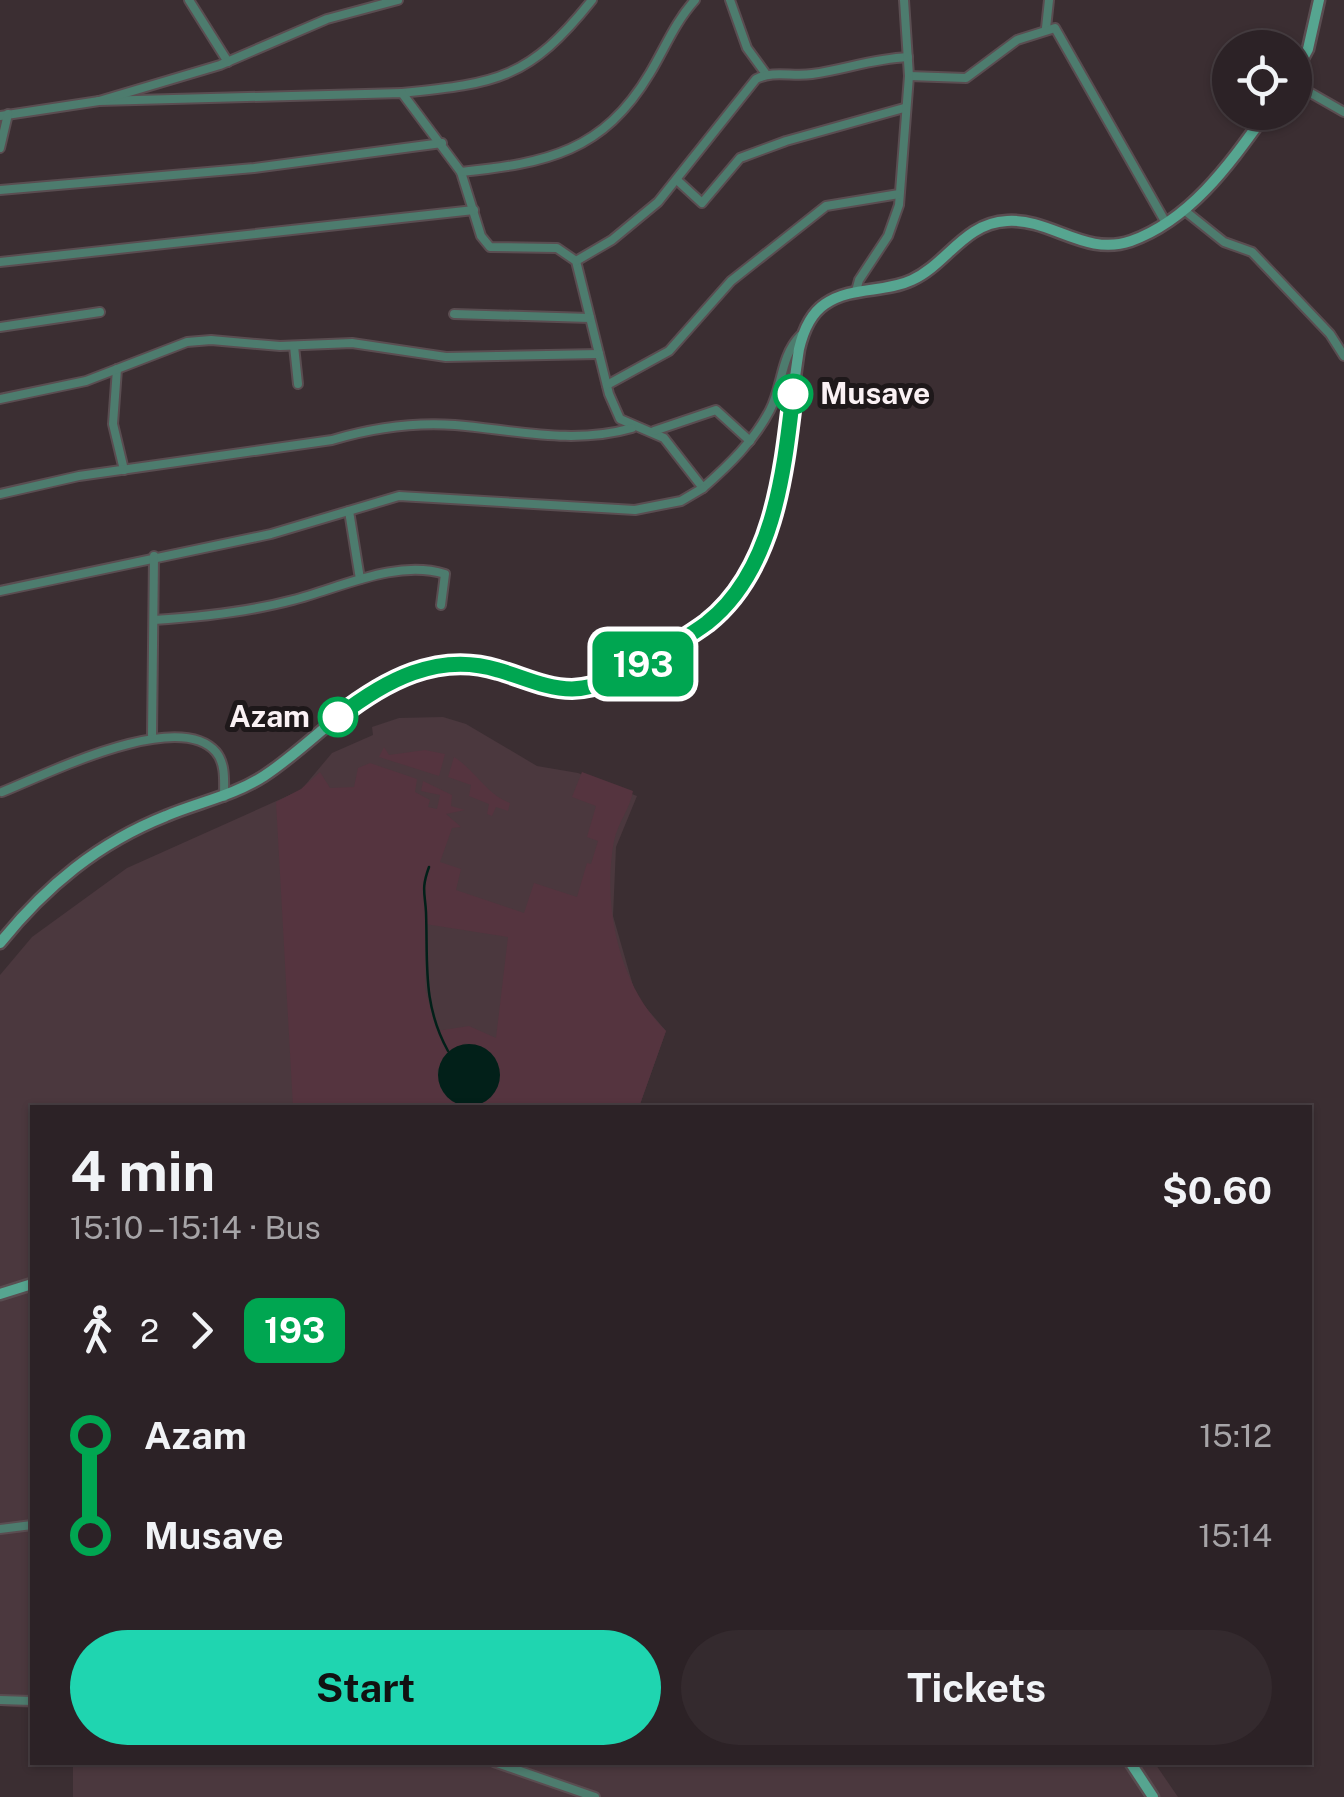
<!DOCTYPE html>
<html lang="en">
<head>
<meta charset="utf-8">
<style>
	:root { --surface:#2c2226; --page:#342a2e; --text:#f1f3f6; --muted:#a6a4a7; --line:#483f43; --accent:#1fd5b0 }
	body { margin:0; font-family:"Public Sans",sans-serif; background:var(--page); color:var(--text); height:100vh; display:flex; flex-direction:column; font-size:38px; white-space:nowrap }
	* { box-sizing:border-box; margin:0 }
	p { font-size:32px; color:var(--muted) }
	.icon { flex:none; width:55px; height:55px; fill:none; stroke:currentColor; stroke-width:2; stroke-linecap:round; stroke-linejoin:round }
	.map { position:relative; flex:1; overflow:hidden }
	.sheet { position:absolute; left:30px; top:1105px; width:1282px; height:660px; display:flex; flex-direction:column; background:var(--surface); border-radius:0px; box-shadow:0 2px 8px #0004,0 0 0 2px var(--line) }
	.sheet>* { flex:none }
	.badge { padding:0 20px; border-radius:15px; font-size:35px; line-height:65px }
	.tools { position:absolute; left:1212px; top:30px; display:grid; gap:20px }
	.tools a { display:grid; place-items:center; width:100px; height:100px; border-radius:50%; background:var(--surface); box-shadow:0 2px 8px #0004,0 0 0 2px var(--line); font-size:50px }
	.map>.badge { position:absolute; translate:-50% -50%; box-shadow:0 0 0 5px #fff }
	.legs { display:flex; align-items:center; gap:15px; height:110px; padding:0 40px; font-size:32px }
	.legs p { margin-inline-start:auto }
	.overview { display:flex; align-items:center; justify-content:space-between; height:170px; padding:0 40px }
	h1 { font-size:55px; font-weight:700; line-height:75px }
	.action { display:flex; gap:20px; margin-top:auto; padding:20px 40px }
	.action a { flex:1; height:115px; border-radius:60px; background:var(--accent); color:#111; font-size:40px; font-weight:700; line-height:115px; text-align:center }
	.action a+a { background:var(--page); color:var(--text) }
	ul { padding:0 40px; list-style:none }
	li { display:flex; align-items:center; gap:35px; height:100px; font-size:38px }
	li i { display:grid; place-items:center; width:15px; height:100%; margin:0 12px; background:currentColor }
	li i::after { content:''; width:25px; height:25px; margin:-12px; border:8px solid; border-radius:50%; background:var(--surface) }
	li p { margin-inline-start:auto }
	li:first-child i { background:linear-gradient(#0000 50%,currentColor 0) }
	li:last-child i { background:linear-gradient(currentColor 50%,#0000 0) }
	.map>svg:first-child { display:block }
	.built { fill:#4b383e }
	.green { fill:#55343f; fill-rule:evenodd }
	.water { fill:#022019 }
	.lines { fill:none; stroke-linecap:round; stroke-linejoin:round }
	.stream { stroke:#022019; stroke-width:2.5 }
	.street-casing { stroke:#5a4d51; stroke-width:12 }
	.secondary-casing { stroke:#5a4d51; stroke-width:15 }
	.street { stroke:#4d7c6e; stroke-width:8 }
	.secondary { stroke:#56a590; stroke-width:10 }
	.line-1-casing { stroke:#fff; stroke-width:22 }
	.line-1 { stroke:#00a651; stroke-width:15 }
	.stop-1-dot { fill:#fff; stroke:#00a651; stroke-width:5 }
	.labels { text-anchor:middle; stroke-width:10; stroke-linejoin:round; paint-order:stroke }
	.stop-label { font-size:30px; font-weight:bold; fill:#faf1f4; stroke:#1e181a; text-anchor:start }
</style>
</head>
<body>
<div class="map">
<svg width="1344" height="1797" viewBox="0 0 1344 1797">
	<rect width="100%" height="100%" fill="#3b2e32"/>
	<g class="built">
		<polygon points="443,717 466,724 537,766 578,773 637,796 616,847 613,916 636,996 666,1031 639,1107 32,1108 32,1708 0,1706 0,975 32,937 127,868 301,790 332,753 373,735 372,727 399,718"/>
		<polygon points="73,1762 1154,1762 1178,1797 73,1797"/>
	</g>
	<g class="green">
		<polygon points="384,747 389,755 425,750 445,754 439,776 379,757"/>
		<path d="M454,757C476,771 486,794 510,803L508,811L496,807L492,816L487,814L489,804L469,796L471,785L448,777Z"/>
		<path d="M370,763L417,779L415,792L430,800L428,807L437,809L440,795L421,791L423,781L452,795L451,806L465,810L446,814L461,827L452,828L440,862L461,869L456,890L524,913L534,883L577,897L587,863L591,864L598,841L587,837L596,806L572,797L582,772L633,791C630,809 618,822 614,841C602,905 619,986 666,1031L639,1107H293L276,802L301,789L320,772L330,788L354,787L358,768ZM425,924L508,937L496,1038L469,1026L437,1031L425,989ZM465,1043L486,1048L441,1089L437,1070Z"/>
	</g>
	<circle class="water" cx="469" cy="1075" r="31"/>
	<g class="lines">
		<path class="stream" d="M429,867C421,889 425,893 426,912C428,963 422,1004 448,1051"/>
		<g class="street-casing">
			<g id="street">
				<polyline points="189,0 228,62"/>
				<polyline points="730,0 747,48 766,74"/>
				<polyline points="1046,28 1049,0"/>
				<polyline points="909,76 966,78 1017,40 1055,28 1166,223"/>
				<polyline points="1295,84 1344,112"/>
				<path d="M402,93C498,83 529,79 592,0"/>
				<path d="M99,101L402,93L461,172L481,236L490,247L557,248L576,261L609,394L620,419L664,438L703,488C729,465 754,441 770,410C783,385 780,357 800,336"/>
				<polyline points="0,116 99,101 220,65 327,19 398,0"/>
				<polyline points="0,148 8,114"/>
				<path d="M461,172C547,163 603,152 650,73C665,48 675,22 695,0"/>
				<polyline points="677,180 702,203 740,158 786,141 904,108"/>
				<polyline points="0,190 254,168 442,143"/>
				<polyline points="1184,210 1224,242 1252,252 1330,334 1344,356"/>
				<path d="M576,261L612,240L658,202L756,79C774,70 792,77 812,74C847,69 871,59 908,57"/>
				<polyline points="0,262 474,210"/>
				<polyline points="856,291 859,280 888,236 899,205 909,76 904,0"/>
				<polyline points="454,314 590,318"/>
				<polyline points="0,327 100,312"/>
				<polyline points="294,346 298,384"/>
				<polyline points="117,369 113,424 124,470"/>
				<polyline points="607,385 669,351 731,281 826,206 899,194"/>
				<polyline points="0,399 86,381 187,342 211,340 280,346 352,343 446,357 599,354"/>
				<polyline points="654,431 716,410 750,441"/>
				<path d="M0,494L79,476L332,440C372,428 413,422 455,425C515,430 573,445 632,428"/>
				<polyline points="349,511 360,579"/>
				<polyline points="0,591 271,534 399,496 635,510 681,501 703,488"/>
				<path d="M154,620C200,617 248,612 293,600C340,588 396,559 445,574L441,605"/>
				<polyline points="152,735 154,556"/>
				<path d="M2,792C47,774 178,708 216,752C226,764 224,782 224,797"/>
				<polyline points="0,1529 32,1525"/>
				<polyline points="0,1700 32,1701"/>
				<polyline points="494,1762 595,1797"/>
			</g>
		</g>
		<g class="secondary-casing">
			<g id="secondary">
				<polyline points="1295,73 1308,49 1319,0"/>
				<path d="M0,943C46,886 98,843 166,816C199,802 233,796 264,776C322,738 368,674 441,665C488,659 528,691 574,689C607,687 636,668 664,651C788,575 779,478 799,349C803,332 810,314 825,304C851,286 885,293 912,280C947,264 964,223 1007,221C1051,218 1085,257 1131,241C1192,219 1231,162 1267,112"/>
				<polyline points="0,1294 32,1284"/>
				<polyline points="1130,1762 1153,1797"/>
			</g>
		</g>
		<use href="#street" class="street"/>
		<use href="#secondary" class="secondary"/>
	</g>
	<g class="lines">
		<g class="line-1-casing">
			<path id="line-1" d="M338,717C384,681 438,651 498,670C523,677 546,689 572,689C603,688 630,672 656,656C673,645 691,635 707,623C774,570 784,472 793,394"/>
		</g>
		<use href="#line-1" class="line-1"/>
	</g>
	<g class="stop-1-dot">
		<circle cx="793" cy="394" r="18"/>
		<circle cx="338" cy="717" r="18"/>
	</g>
	<g class="labels">
		<g class="stop-label">
			<text x="820" y="404">Musave</text>
			<text x="310" y="727" text-anchor="end">Azam</text>
		</g>
	</g>
</svg>
<div class="tools">
<a><svg class="icon" aria-label="locate" viewBox="0 0 24 24"><circle cx="12" cy="12" r="6"/><path d="M12 2v4M12 18v4M2 12h4M18 12h4"/></svg></a>
</div>
<b class="badge" style="left:643px;top:664px;background:#00a651;color:#fff">193</b>
<section class="sheet">
<div class="overview"><div><h1>4 min</h1><p>15:10 – 15:14 · Bus</p></div><b>$0.60</b></div>
<div class="legs"><svg class="icon" aria-label="walk" viewBox="0 0 24 24"><circle cx="13" cy="4" r="2"/><path d="M13 8l-2 6 4 7M11 14l-3 7M7 12l3-4h3l4 4"/></svg>2<svg class="icon" aria-label="forward" viewBox="0 0 24 24"><path d="M9 5l7 7-7 7"/></svg><b class="badge" style="background:#00a651;color:#fff">193</b></div>
<ul>
<li><i style="color:#00a651"></i><b>Azam</b><p>15:12</p></li>
<li><i style="color:#00a651"></i><b>Musave</b><p>15:14</p></li>
</ul>
<div class="action"><a>Start</a><a>Tickets</a></div>
</section>
</div>
</body>
</html>
